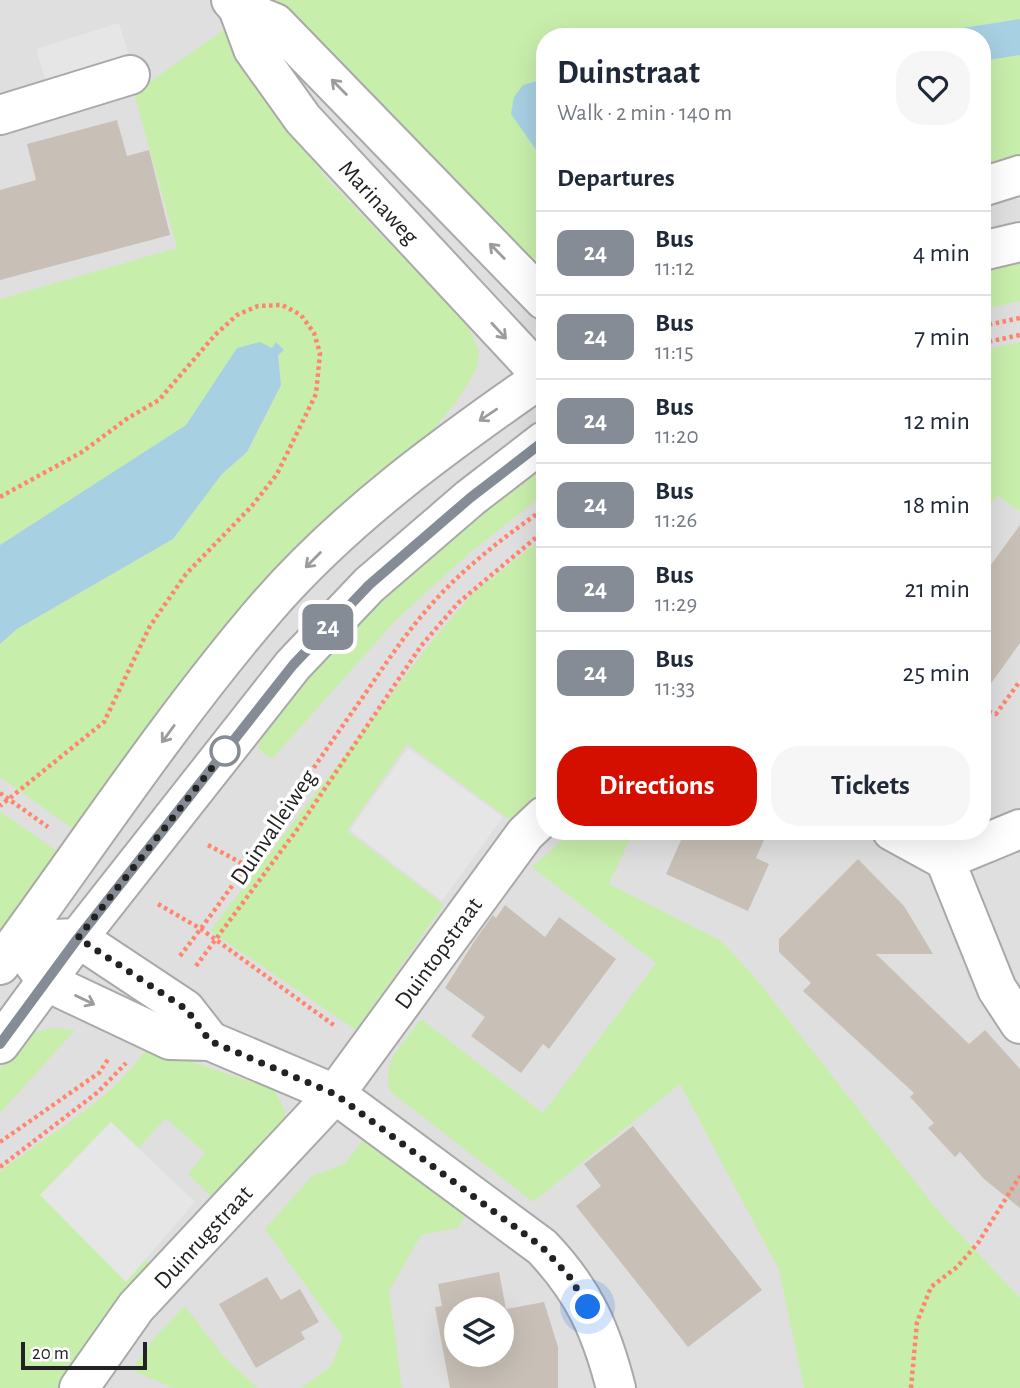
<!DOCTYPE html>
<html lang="en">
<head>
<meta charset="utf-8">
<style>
	:root { --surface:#fff; --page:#f6f6f7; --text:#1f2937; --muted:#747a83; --line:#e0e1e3; --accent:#d40f00 }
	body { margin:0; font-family:"Alegreya Sans",sans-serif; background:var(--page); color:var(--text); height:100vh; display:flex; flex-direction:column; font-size:26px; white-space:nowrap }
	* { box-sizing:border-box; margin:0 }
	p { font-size:23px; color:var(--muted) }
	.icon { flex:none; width:38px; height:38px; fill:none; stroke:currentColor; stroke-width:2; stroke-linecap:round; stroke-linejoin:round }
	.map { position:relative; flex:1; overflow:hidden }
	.drawer { position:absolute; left:536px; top:28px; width:455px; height:812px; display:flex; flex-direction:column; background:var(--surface); border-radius:28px; box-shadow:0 7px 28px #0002 }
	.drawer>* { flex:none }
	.badge { padding:0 14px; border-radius:10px; font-size:24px; line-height:46px }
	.buttons { position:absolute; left:444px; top:1297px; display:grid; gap:14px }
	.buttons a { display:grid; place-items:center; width:70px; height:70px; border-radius:50%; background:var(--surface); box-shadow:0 7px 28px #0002; font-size:35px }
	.scale { position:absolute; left:21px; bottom:18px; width:126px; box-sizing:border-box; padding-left:7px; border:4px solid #222; border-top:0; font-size:19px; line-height:24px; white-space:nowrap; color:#222; -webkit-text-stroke:5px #fff; paint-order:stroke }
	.you { position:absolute; width:35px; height:35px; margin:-18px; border:5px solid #fff; border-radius:50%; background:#1a73e8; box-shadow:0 0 0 10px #1a73e833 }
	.map>.badge { position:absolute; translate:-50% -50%; box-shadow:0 0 0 4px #fff }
	h2 { padding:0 21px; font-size:26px; line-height:63px }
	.round { display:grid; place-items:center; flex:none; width:74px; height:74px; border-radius:28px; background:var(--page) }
	.headline { display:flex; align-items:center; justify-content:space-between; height:119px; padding:0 21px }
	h1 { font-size:33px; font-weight:700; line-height:52px }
	.action { display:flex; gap:14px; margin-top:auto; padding:14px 21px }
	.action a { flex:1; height:80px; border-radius:28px; background:var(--accent); color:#fff; font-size:28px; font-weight:700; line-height:80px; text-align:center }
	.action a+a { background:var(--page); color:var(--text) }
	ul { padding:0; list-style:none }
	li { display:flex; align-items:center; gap:21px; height:84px; padding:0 21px; border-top:2px solid var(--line) }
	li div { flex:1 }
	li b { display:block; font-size:26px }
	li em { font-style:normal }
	li .badge { min-width:77px; font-weight:700; text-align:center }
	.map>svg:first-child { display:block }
	.residential { fill:#e0dfdf; fill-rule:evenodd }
	.grass { fill:#c8eeac }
	.parking { fill:#e6e6e6 }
	.water { fill:#a7d0e2 }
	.building { fill:#c8c0b7; fill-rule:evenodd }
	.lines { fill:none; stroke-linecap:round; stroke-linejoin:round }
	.minor-casing { stroke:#a9a9a9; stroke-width:42 }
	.path { stroke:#ff866d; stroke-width:4.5; stroke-dasharray:3.5 3.5; stroke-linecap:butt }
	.minor { stroke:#fff; stroke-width:38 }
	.oneway { stroke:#9c9c9c }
	.line-casing { stroke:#fff; stroke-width:16 }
	.line { stroke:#858c96; stroke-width:10 }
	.walk { stroke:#222; stroke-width:7; stroke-dasharray:0 12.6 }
	.stop-dot { fill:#fff; stroke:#858c96; stroke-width:3.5 }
	.labels { text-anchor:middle; stroke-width:7; stroke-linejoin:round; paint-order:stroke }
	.street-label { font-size:24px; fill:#222; stroke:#fff }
</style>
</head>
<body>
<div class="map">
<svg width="1020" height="1388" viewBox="0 0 1020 1388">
	<rect width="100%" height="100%" fill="#f2f0e8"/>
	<path class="residential" d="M0,0H1020V1388H0ZM544,37H982V831H544ZM457,1309H502V1354H457Z"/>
	<g class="grass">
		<polygon points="265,0 1020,0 1020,19 905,37 544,37 544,79 523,85 531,140 541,156 544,157 544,280"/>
		<polygon points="226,28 288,116 324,176 464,320 473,337 479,351 477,368 457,401 413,454 83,836 0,777 0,644 17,629 173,539 222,474 247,452 281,385 278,355 272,348 237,348 186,425 0,545 0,299 177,248 134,93"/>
		<polygon points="1020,55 1020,157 982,164 982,61"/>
		<polygon points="1020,255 1020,301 982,310 982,263"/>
		<polygon points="1020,342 1020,512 998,496 982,514 982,350"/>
		<polygon points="544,459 544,495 474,549 396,620 272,759 258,749 271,711 340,625"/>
		<polygon points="544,537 544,794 513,822 407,744 347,831 444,905 356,1030 210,931 432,641 472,594"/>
		<polygon points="0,811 65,857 0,949"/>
		<path d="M573,831H634L609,884L721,941L753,975L939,1212L1020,1298V1388H804L779,1270L680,1084L533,1202L391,1092C378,1065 405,1041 421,1019L543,1113L656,963L532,867Z"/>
		<polygon points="55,1028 75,1030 0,1113 0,1068 30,1033"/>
		<path d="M148,1047L275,1090L285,1112L283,1126L215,1200L188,1174L205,1153L166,1118L138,1148L111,1122L41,1195L126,1281L145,1260L152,1267L63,1388H0V1171C51,1134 112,1099 148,1047Z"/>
		<polygon points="369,1133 469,1211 457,1228 421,1235 389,1291 402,1388 301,1388 331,1366 343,1337 265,1229 311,1177 345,1163"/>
		<polygon points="185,1306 224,1357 258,1388 173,1388 132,1370 155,1337"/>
	</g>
	<g class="parking">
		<polygon points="119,23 130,59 47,85 36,49"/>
		<polygon points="408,748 503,817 442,901 350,830"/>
		<polygon points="111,1122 195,1202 126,1282 40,1195"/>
	</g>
	<g class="water">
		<polygon points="1020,19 1020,55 982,61 982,37 905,37"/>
		<polygon points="544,79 544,157 541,157 511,114 514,97 523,85"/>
		<polygon points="260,342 272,348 276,342 284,350 278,355 281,385 247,452 222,474 173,539 17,629 0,644 0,545 186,425 237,348"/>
	</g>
	<g class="building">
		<polygon points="117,120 127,156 149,150 170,235 0,280 0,190 36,180 27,144"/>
		<polygon points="1020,525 1020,643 982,696 982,577"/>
		<polygon points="685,831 743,831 764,840 756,858 769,864 748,911 666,874"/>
		<polygon points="858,859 904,906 933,954 876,954 969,1044 985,1030 1020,1069 1020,1208 984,1179 960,1152 955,1157 928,1128 934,1123 910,1097 914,1093 803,991 811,983 779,952 779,939"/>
		<polygon points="505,905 545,937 559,917 616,959 549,1049 543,1044 521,1073 471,1036 485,1017 445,988 475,940 493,915 496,918"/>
		<polygon points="633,1126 762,1290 688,1347 576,1206 601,1186 584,1164"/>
		<path d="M499,1272L506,1309L544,1302L558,1347V1388H450L435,1307L442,1306L438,1284ZM457,1309H502V1354H457Z"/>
		<polygon points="267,1277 281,1300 300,1289 319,1322 301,1332 305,1339 256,1368 219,1304"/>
	</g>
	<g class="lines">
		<g class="minor-casing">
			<g id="minor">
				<polyline points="231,0 238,8 253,49 303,119 544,378"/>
				<polyline points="238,8 275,23 544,300"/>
				<polyline points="0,115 130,75"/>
				<polyline points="982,187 1020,175"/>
				<polyline points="982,251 1020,242"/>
				<polyline points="892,831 945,860 1020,829"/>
				<polyline points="945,860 997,989 1020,1024"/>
				<polyline points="53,939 78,938 185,1009 210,1041"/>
				<path d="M32,961L47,982L170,1040L210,1041L335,1094L542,1247C584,1291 601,1330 616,1388"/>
				<path d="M0,965C88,845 170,720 267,607C346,516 446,444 544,376"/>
				<polyline points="0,1044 78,938 293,665 369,585 470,498 544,441"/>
				<polyline points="79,1388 136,1307 335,1094 525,834 544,816"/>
			</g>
		</g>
		<g class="path">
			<polyline points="982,326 1020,318"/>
			<polyline points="982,343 1020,335"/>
			<polyline points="0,497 82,452 128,418 159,400 215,335 237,315 258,306 282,305 301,315 314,333 320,353 316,394 277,474 251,507 186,574 150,626 104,722 0,806"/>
			<polyline points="982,709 996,714 1020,681"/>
			<polyline points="0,793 48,827"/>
			<polyline points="208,845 249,867"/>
			<polyline points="158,904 201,929 335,1026"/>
			<path d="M180,956C239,880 291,800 346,721C372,685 395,647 424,613C458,572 501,539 544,509"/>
			<polyline points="196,966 299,827 421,646 458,603 544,531"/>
			<polyline points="0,1142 99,1073 109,1058"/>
			<polyline points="0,1167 98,1092 126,1063"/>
			<polyline points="911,1388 917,1322 931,1287 957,1267 978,1243 1020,1176"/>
		</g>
		<use href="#minor" class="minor"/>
	</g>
	<defs><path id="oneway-shaft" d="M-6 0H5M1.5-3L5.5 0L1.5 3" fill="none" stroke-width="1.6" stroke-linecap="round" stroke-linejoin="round" transform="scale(1.75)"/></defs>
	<g class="oneway">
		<use href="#oneway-shaft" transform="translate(339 87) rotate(-135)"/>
		<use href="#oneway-shaft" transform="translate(497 251) rotate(-134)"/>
		<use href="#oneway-shaft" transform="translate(499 331) rotate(47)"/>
		<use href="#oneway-shaft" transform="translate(488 415) rotate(146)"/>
		<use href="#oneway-shaft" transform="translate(313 560) rotate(135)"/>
		<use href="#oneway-shaft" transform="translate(168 734) rotate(126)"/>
		<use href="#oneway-shaft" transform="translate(85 1000) rotate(26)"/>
	</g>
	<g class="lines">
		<g class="line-casing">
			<polyline id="line" points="0,1044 78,938 293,665 369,585 470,498 544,441"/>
		</g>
		<use href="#line" class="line"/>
		<polyline class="walk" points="225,751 230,745 78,938 186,1009 210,1041 335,1094 542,1247 569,1276 588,1307"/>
	</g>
	<circle class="stop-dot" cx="225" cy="751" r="14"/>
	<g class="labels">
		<g class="street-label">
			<text transform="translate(379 202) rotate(47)" y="8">Marinaweg</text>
			<text transform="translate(273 827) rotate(-56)" y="8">Duinvalleiweg</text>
			<text transform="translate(438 953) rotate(-54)" y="8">Duintopstraat</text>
			<text transform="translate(203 1237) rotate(-47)" y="8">Duinrugstraat</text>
		</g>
	</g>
</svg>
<div class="buttons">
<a><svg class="icon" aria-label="layers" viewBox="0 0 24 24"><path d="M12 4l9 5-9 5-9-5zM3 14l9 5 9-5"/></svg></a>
</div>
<div class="scale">20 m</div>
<div class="you" style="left:588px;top:1307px"></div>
<b class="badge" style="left:328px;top:627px;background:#858c96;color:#fff">24</b>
<section class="drawer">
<div class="headline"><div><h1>Duinstraat</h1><p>Walk · 2 min · 140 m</p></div><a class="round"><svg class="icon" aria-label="heart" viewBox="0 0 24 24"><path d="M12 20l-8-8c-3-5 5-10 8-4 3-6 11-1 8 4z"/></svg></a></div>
<h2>Departures</h2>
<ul>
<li><span class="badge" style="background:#858c96;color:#fff">24</span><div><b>Bus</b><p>11:12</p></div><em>4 min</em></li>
<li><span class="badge" style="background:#858c96;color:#fff">24</span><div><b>Bus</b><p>11:15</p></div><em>7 min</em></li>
<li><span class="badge" style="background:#858c96;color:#fff">24</span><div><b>Bus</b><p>11:20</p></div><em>12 min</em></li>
<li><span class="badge" style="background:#858c96;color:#fff">24</span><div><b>Bus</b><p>11:26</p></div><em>18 min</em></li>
<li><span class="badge" style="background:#858c96;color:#fff">24</span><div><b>Bus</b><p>11:29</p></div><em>21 min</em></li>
<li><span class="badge" style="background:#858c96;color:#fff">24</span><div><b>Bus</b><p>11:33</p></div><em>25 min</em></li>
</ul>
<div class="action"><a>Directions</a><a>Tickets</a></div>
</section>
</div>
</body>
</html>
